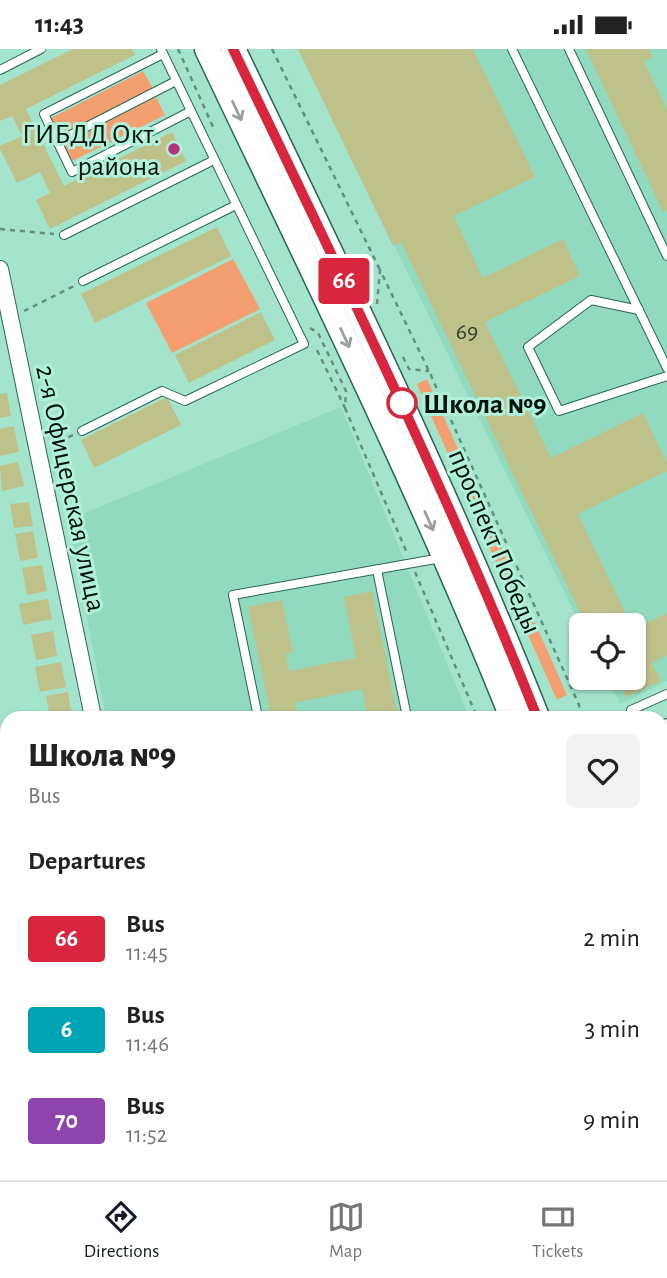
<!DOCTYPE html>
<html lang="en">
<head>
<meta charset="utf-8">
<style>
	:root { --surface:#fff; --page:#f2f2f2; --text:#222; --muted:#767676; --line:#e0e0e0; --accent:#111827 }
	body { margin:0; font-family:"Alegreya Sans",sans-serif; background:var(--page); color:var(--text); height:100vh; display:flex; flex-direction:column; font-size:26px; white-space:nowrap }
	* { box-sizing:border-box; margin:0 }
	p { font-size:23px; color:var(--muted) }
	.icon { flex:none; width:38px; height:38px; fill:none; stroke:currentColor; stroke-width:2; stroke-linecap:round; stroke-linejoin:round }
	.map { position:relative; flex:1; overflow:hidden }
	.details { position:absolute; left:0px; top:662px; width:668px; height:471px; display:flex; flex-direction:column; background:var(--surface); border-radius:21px 21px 0 0; box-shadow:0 2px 5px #0004 }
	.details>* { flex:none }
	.badge { padding:0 14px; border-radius:5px; font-size:24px; line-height:46px }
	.buttons { position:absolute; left:569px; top:564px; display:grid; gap:14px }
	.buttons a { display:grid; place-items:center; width:77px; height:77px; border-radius:10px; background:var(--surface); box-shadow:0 2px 5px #0004; font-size:35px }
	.map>.badge { position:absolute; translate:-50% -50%; box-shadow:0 0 0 4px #fff }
	h2 { padding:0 28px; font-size:26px; line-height:63px }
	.round { display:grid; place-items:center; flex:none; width:74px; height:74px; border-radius:10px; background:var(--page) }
	.overview { display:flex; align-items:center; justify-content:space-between; height:119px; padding:0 28px }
	h1 { font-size:33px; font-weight:800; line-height:52px }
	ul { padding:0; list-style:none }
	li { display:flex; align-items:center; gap:21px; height:91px; padding:0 28px }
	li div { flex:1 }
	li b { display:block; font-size:26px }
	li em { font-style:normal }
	li .badge { min-width:77px; font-weight:700; text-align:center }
	.status { display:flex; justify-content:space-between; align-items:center; height:49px; padding:0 35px; background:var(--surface); direction:ltr }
	.status svg { height:19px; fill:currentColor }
	.menu { display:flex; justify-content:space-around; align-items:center; height:98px; border-top:2px solid var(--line); background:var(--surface); font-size:19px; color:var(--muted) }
	.menu a { display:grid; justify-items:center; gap:4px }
	.menu .active { color:var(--accent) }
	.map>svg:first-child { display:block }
	.built { fill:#92dabf }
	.green { fill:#f49f70 }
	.building { fill:#bfc18a }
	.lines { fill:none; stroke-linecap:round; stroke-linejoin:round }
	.lane-casing { stroke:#276652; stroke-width:10 }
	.street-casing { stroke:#276652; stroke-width:18 }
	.primary-casing { stroke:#276652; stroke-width:27 }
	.path { stroke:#628f7e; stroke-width:2.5; stroke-dasharray:5 5; stroke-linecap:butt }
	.lane { stroke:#fff; stroke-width:8 }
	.street { stroke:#fff; stroke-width:16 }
	.primary { stroke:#fff; stroke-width:24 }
	.oneway { stroke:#99a09d }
	.line-casing { stroke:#fff; stroke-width:16 }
	.line { stroke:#d7263d; stroke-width:10 }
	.poi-dot { fill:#b3327d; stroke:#b1f1d9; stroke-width:2.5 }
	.stop-dot { fill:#fff; stroke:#d7263d; stroke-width:3.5 }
	.labels { text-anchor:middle; stroke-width:6; stroke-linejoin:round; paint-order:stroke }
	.number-label { font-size:24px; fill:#303e2b }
	.poi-label { font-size:28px; fill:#00120b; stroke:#b1f1d9; text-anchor:end }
	.stop-label { font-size:28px; font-weight:bold; fill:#00120b; stroke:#b1f1d9; text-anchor:start }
	.street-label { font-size:28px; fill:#00120b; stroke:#b1f1d9 }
</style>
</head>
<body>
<div class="status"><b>11:43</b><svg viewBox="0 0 49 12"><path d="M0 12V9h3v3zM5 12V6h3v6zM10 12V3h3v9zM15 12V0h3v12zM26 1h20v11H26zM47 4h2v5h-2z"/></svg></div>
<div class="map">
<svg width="667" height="1131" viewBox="0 0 667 1131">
	<rect width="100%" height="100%" fill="#a4e4cc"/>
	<g class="built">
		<polygon points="298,0 667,0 667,632 620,655 606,628 634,628 634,576 581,577"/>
		<polygon points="341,358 469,668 106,668 68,471"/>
		<polygon points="667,689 667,810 662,793 662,691"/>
	</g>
	<g class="green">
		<polygon points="143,22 153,40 60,87 51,69"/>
		<polygon points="156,48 165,66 72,112 63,95"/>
		<polygon points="233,210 260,260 172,304 146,254"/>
		<polygon points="427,330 567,646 557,651 417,335"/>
	</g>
	<g class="building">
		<polygon points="73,0 132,0 135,6 26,60 64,137 172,83 186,112 50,180 36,151 50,144 40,123 17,134 0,100 0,97 22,87 12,67 0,72 0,36"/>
		<polygon points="298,0 473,0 535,128 454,167 483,229 563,190 580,227 485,273 551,409 643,364 667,414 667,422 578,465 631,576 586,576 401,193 393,197"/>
		<polygon points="586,0 649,0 653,8 644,12 667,61 667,161 663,163"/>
		<polygon points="217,178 231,207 95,274 81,245"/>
		<polygon points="261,263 275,291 189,334 175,306"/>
		<polygon points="7,344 11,367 0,369 0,345"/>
		<polygon points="167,348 181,376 94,419 81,391"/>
		<polygon points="14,377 19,403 0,407 0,380"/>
		<polygon points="18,413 24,437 2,442 0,417"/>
		<polygon points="29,453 33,477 14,479 10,455"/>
		<polygon points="33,482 38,509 20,512 15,485"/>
		<polygon points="42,516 47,542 27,546 22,519"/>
		<polygon points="372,542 398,668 368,668 362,640 295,654 298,668 271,668 248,558 282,551 293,603 286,605 289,622 356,609 344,548"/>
		<polygon points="48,550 52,570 23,576 19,555"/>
		<polygon points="667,564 667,606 652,614 661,632 626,648 617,630 634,628 634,580"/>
		<polygon points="53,582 57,607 36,611 31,586"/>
		<polygon points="61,613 66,638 40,643 35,618"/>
		<polygon points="68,643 72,668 50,668 46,647"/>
		<polygon points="4,698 7,721 0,722 0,699"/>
		<polygon points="7,830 7,883 0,884 0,831"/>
		<polygon points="7,900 7,933 0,935 0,901"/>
		<polygon points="7,947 7,970 3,971 0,948"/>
		<polygon points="35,1125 58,1125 59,1131 37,1131"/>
		<polygon points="194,1125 235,1125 236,1130 195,1131"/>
		<polygon points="404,1125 434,1125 436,1131 406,1131"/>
	</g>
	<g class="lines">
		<g class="lane-casing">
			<g id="lane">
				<polyline points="512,0 667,319"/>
				<polyline points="569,0 667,207"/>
				<polyline points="163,5 44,65 72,123 191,62"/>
				<polyline points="0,21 41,0"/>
				<polyline points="57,93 176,32"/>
				<polyline points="64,186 214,111"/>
				<polyline points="83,232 236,156"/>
				<polyline points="639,261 591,251 528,298 559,362 667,327"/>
				<polyline points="82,382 162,342 185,352 304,295 161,0"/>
				<polyline points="377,521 407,668"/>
				<polyline points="258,668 233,546 441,509"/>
				<polyline points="629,668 631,661 667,645"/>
				<polyline points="662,676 667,674"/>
				<polyline points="662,758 667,757"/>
			</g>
		</g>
		<g class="street-casing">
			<g id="street">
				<polyline points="0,220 93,668"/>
				<polyline points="0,815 7,814"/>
				<polyline points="0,1022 7,1060"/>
				<polyline points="19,1125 20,1131"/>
				<polyline points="181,1125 182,1131"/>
				<polyline points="388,1125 390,1131"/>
				<polyline points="522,1131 540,1125"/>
			</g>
		</g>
		<g class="primary-casing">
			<g id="primary">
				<path d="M207,0C312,221 421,441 512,668"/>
				<path d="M233,0C339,221 447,441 537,668"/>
				<polyline points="662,1061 667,1079"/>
				<polyline points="659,1125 661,1131"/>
			</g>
		</g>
		<g class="path">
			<polyline points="178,0 214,80"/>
			<polyline points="272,0 380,221"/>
			<polyline points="0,180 54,185"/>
			<polyline points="377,255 380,221 429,322 579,656 582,668"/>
			<polyline points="24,262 74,237"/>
			<polyline points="310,279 318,284 346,342 345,359 316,299"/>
			<polyline points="403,308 409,320 429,322"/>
			<polyline points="345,359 407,504"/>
			<polyline points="50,396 73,386"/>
			<polyline points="415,523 477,668"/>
			<polyline points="662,956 667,975"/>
			<polyline points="636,1125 638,1131"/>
		</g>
		<use href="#lane" class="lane"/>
		<use href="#street" class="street"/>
		<use href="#primary" class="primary"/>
	</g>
	<defs><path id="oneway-shaft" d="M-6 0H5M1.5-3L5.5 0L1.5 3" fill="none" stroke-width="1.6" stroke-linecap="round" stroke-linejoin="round" transform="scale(1.75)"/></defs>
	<g class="oneway">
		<use href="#oneway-shaft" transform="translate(237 62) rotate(65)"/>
		<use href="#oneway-shaft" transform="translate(345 289) rotate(65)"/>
		<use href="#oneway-shaft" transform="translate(429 472) rotate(66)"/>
	</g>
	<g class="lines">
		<g class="line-casing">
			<path id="line" d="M233,0C339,221 447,441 537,668"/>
		</g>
		<use href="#line" class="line"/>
	</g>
	<circle class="poi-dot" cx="174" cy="100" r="7"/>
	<circle class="stop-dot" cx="402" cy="354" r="14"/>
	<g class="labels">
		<g class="number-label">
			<text x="467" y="290">69</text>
		</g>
		<g class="poi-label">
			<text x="160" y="94">ГИБДД Окт.<tspan x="160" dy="32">района</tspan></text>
		</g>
		<g class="stop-label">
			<text x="423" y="364">Школа №9</text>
		</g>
		<g class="street-label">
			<text transform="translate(72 439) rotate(78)" y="10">2-я Офицерская улица</text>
			<text transform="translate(496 492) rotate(67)" y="10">проспект Победы</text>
		</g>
	</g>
</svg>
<div class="buttons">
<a><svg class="icon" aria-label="locate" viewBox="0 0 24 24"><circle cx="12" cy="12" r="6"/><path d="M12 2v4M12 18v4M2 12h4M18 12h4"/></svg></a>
</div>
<b class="badge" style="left:344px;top:232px;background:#d7263d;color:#fff">66</b>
<section class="details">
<div class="overview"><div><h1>Школа №9</h1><p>Bus</p></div><a class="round"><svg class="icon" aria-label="heart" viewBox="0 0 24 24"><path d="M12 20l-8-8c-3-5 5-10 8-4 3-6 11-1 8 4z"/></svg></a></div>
<h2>Departures</h2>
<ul>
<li><span class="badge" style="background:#d7263d;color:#fff">66</span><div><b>Bus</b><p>11:45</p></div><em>2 min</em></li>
<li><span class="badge" style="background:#00a3b4;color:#fff">6</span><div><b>Bus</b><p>11:46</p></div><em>3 min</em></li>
<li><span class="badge" style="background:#8e44ad;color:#fff">70</span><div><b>Bus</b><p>11:52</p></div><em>9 min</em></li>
</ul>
</section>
</div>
<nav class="menu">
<a class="active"><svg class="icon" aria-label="directions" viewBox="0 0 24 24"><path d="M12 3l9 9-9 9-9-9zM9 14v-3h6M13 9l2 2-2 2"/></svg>Directions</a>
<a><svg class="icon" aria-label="map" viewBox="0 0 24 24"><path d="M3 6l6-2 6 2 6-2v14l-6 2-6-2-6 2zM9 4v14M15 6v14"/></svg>Map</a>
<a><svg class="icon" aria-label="tickets" viewBox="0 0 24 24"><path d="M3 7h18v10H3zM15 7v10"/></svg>Tickets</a>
</nav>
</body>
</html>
